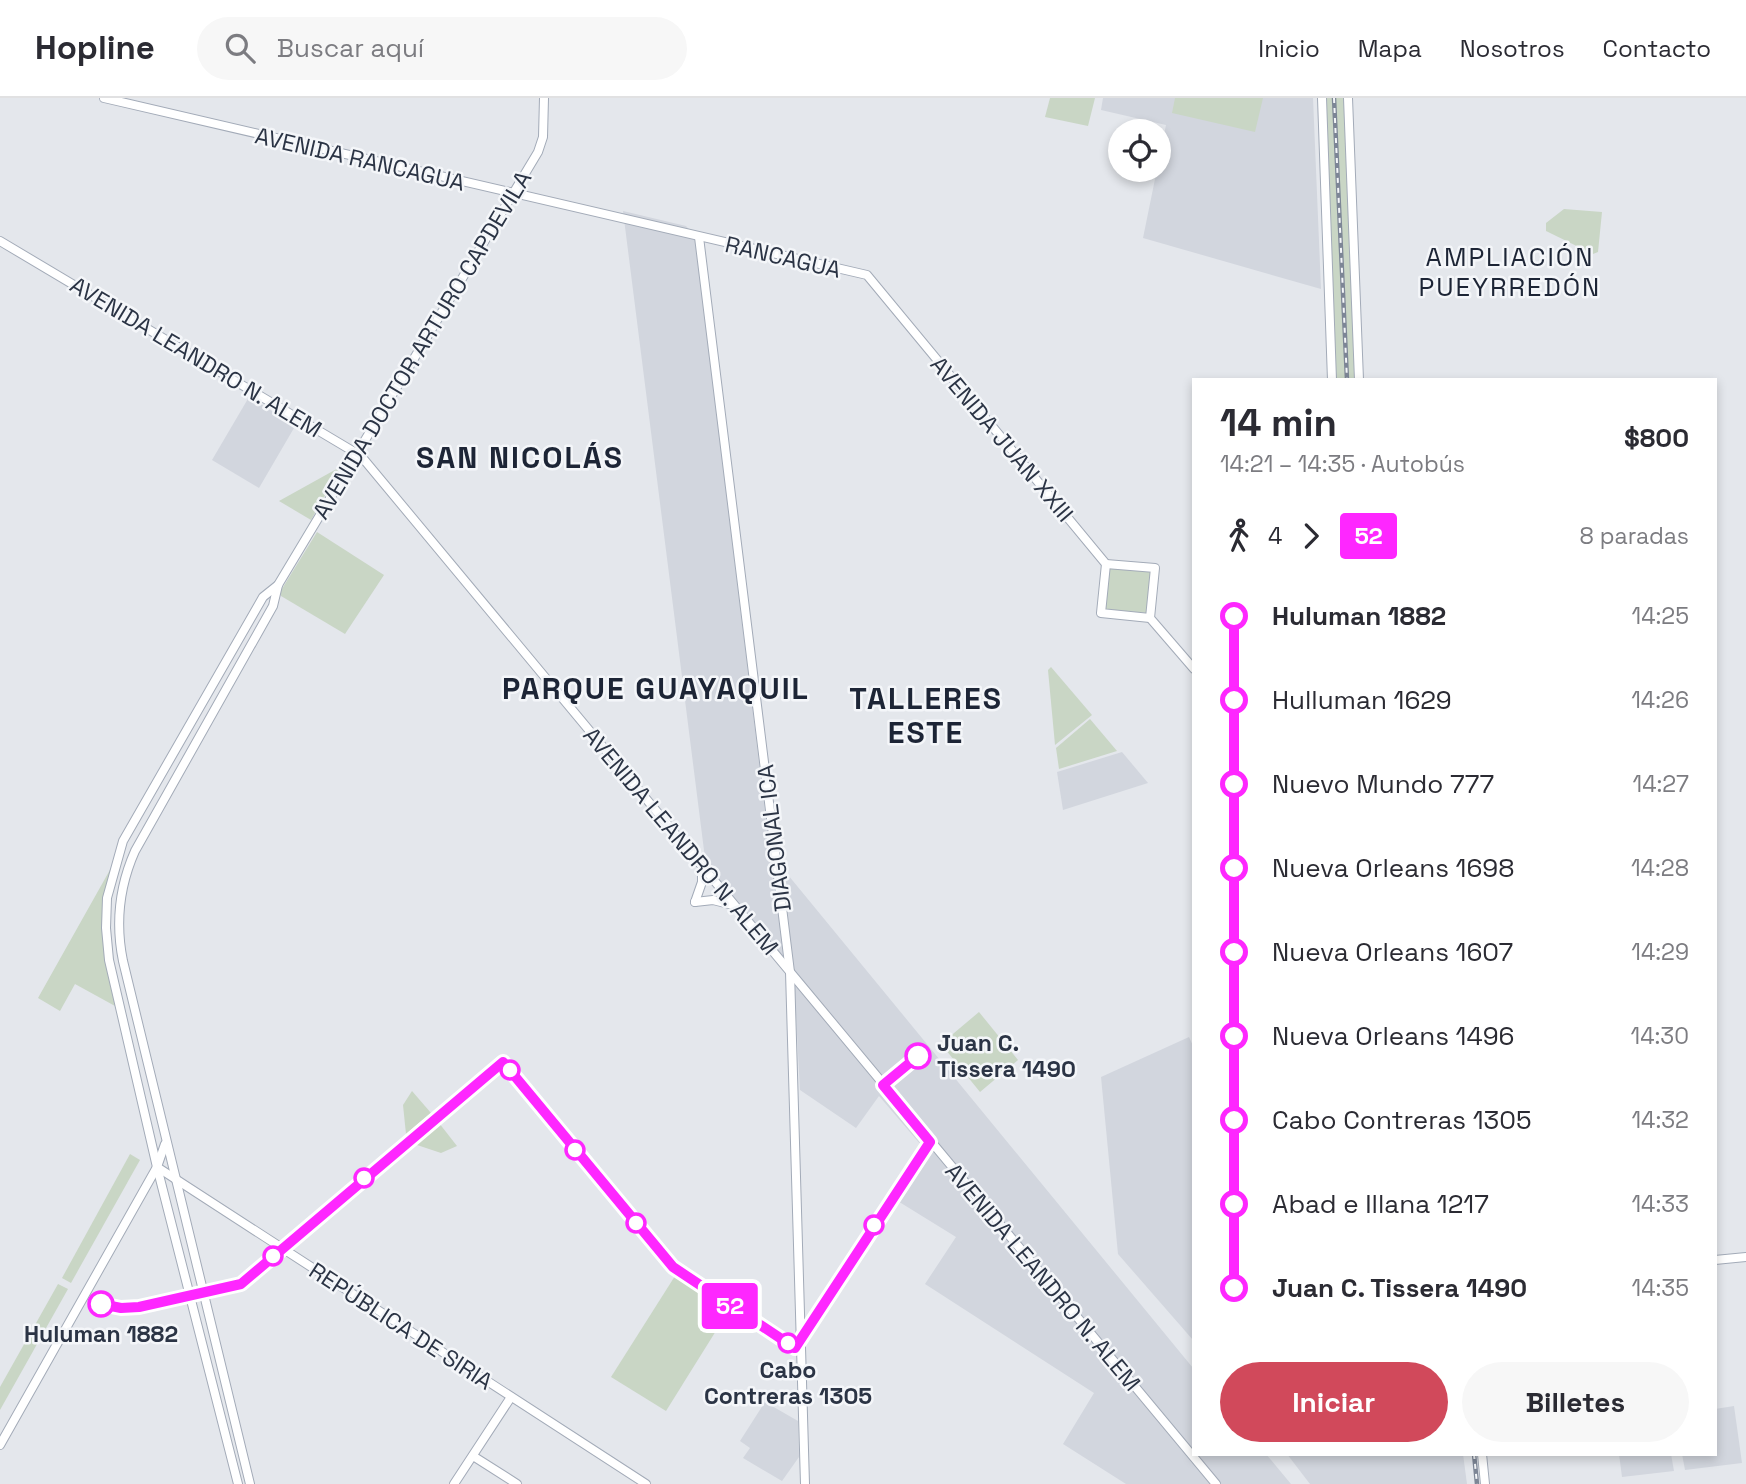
<!DOCTYPE html>
<html lang="es">
<head>
<meta charset="utf-8">
<style>
	:root { --surface:#fff; --page:#f7f7f7; --text:#2b2b33; --muted:#7c7c81; --line:#e1e1e2; --accent:#d1495b }
	body { margin:0; font-family:"Space Grotesk",sans-serif; background:var(--page); color:var(--text); height:100vh; display:flex; flex-direction:column; font-size:26px; white-space:nowrap }
	* { box-sizing:border-box; margin:0 }
	p { font-size:23px; color:var(--muted) }
	.icon { flex:none; width:38px; height:38px; fill:none; stroke:currentColor; stroke-width:2; stroke-linecap:round; stroke-linejoin:round }
	.map { position:relative; flex:1; overflow:hidden }
	.details { position:absolute; left:1192px; top:280px; width:525px; height:1078px; display:flex; flex-direction:column; background:var(--surface); border-radius:0px; box-shadow:0 4px 10px #0003 }
	.details>* { flex:none }
	.badge { padding:0 14px; border-radius:5px; font-size:24px; line-height:46px }
	.tools { position:absolute; left:1108px; top:21px; display:grid; gap:14px }
	.tools a { display:grid; place-items:center; width:63px; height:63px; border-radius:50%; background:var(--surface); box-shadow:0 4px 10px #0003; font-size:35px }
	.map>.badge { position:absolute; translate:-50% -50%; box-shadow:0 0 0 4px #fff }
	.legs { display:flex; align-items:center; gap:10px; height:77px; padding:0 28px; font-size:23px }
	.legs p { margin-inline-start:auto }
	.summary { display:flex; align-items:center; justify-content:space-between; height:119px; padding:0 28px }
	h1 { font-size:38px; font-weight:700; line-height:52px }
	.button { display:flex; gap:14px; margin-top:auto; padding:14px 28px }
	.button a { flex:1; height:80px; border-radius:42px; background:var(--accent); color:#fff; font-size:28px; font-weight:700; line-height:80px; text-align:center }
	.button a+a { background:var(--page); color:var(--text) }
	ul { padding:0 28px; list-style:none }
	li { display:flex; align-items:center; gap:24px; height:84px; font-size:26px }
	li i { display:grid; place-items:center; width:10px; height:100%; margin:0 9px; background:currentColor }
	li i::after { content:''; width:18px; height:18px; margin:-9px; border:5px solid; border-radius:50%; background:var(--surface) }
	li p { margin-inline-start:auto }
	li:first-child i { background:linear-gradient(#0000 50%,currentColor 0) }
	li:last-child i { background:linear-gradient(currentColor 50%,#0000 0) }
	header { display:flex; align-items:center; gap:42px; box-sizing:border-box; height:98px; padding:0 35px; background:var(--surface); border-bottom:2px solid var(--line) }
	header strong { font-size:33px }
	nav { display:flex; gap:38px; margin-inline-start:auto; font-size:24px }
	.search { width:490px; height:63px; background:var(--page); display:flex; align-items:center; gap:18px; box-sizing:border-box; padding:0 24px; border-radius:38px; color:var(--muted); font-size:26px }
	.map>svg:first-child { display:block }
	.built { fill:#d2d6de }
	.green { fill:#c9d6c5 }
	.lines { fill:none; stroke-linecap:round; stroke-linejoin:round }
	.major-casing { stroke:#a3abb8; stroke-width:10 }
	.major { stroke:#fff; stroke-width:8 }
	.rail-casing { stroke:#7d8696; stroke-width:4.5 }
	.rail { stroke:#f4f6f9; stroke-width:2; stroke-dasharray:5; stroke-linecap:butt }
	.line-1-casing { stroke:#fff; stroke-width:16 }
	.line-1 { stroke:#fe27ff; stroke-width:10 }
	.stop-1-dot { fill:#fff; stroke:#fe27ff; stroke-width:3.5 }
	.labels { text-anchor:middle; stroke-width:5; stroke-linejoin:round; paint-order:stroke }
	.street-label { font-size:23px; fill:#2b3445; stroke:#f4f6f9 }
	.stop-label { font-size:23px; font-weight:bold; fill:#2b3445; stroke:#f4f6f9 }
	.quarter-label { font-size:26px; letter-spacing:2px; fill:#1d2536; stroke:#f4f6f9 }
	.district-label { font-size:30px; font-weight:bold; letter-spacing:2px; fill:#1d2536; stroke:#f4f6f9 }
</style>
</head>
<body>
<header>
<strong>Hopline</strong>
<div class="search"><svg class="icon" aria-label="search" viewBox="0 0 24 24"><circle cx="10" cy="10" r="6"/><path d="M15 15l6 6"/></svg>Buscar aquí</div>
<nav><a>Inicio</a><a>Mapa</a><a>Nosotros</a><a>Contacto</a></nav>
</header>
<div class="map">
<svg width="1746" height="1386" viewBox="0 0 1746 1386">
	<rect width="100%" height="100%" fill="#e4e7ec"/>
	<g class="built">
		<polygon points="1103,0 1313,0 1321,191 1143,140 1166,27 1101,12"/>
		<polygon points="623,113 686,128 695,138 770,755 1193,1270 1194,1356 1266,1356 1291,1386 1126,1386 1063,1346 1094,1295 925,1186 956,1139 888,1097 921,1047 879,998 856,1030 800,992 794,879 706,768"/>
		<polygon points="249,299 293,326 294,330 259,390 212,362"/>
		<polygon points="1122,654 1148,685 1063,712 1057,674"/>
		<polygon points="1189,939 1194,950 1193,1242 1118,1156 1101,979"/>
		<polygon points="765,1304 798,1323 799,1359 782,1383 743,1360 750,1350 740,1343"/>
		<polygon points="1734,1308 1742,1365 1685,1372 1682,1356 1715,1356 1715,1311"/>
		<polygon points="1287,1356 1463,1356 1467,1386 1310,1386"/>
		<polygon points="1619,1356 1671,1356 1674,1373 1622,1379"/>
	</g>
	<g class="green">
		<polygon points="1050,0 1095,0 1088,28 1045,19"/>
		<polygon points="1175,0 1263,0 1255,34 1172,15"/>
		<polygon points="1325,0 1347,0 1358,282 1336,282"/>
		<polygon points="1564,111 1602,114 1598,154 1593,156 1546,133 1546,125"/>
		<polygon points="342,368 311,422 279,403"/>
		<polygon points="317,434 384,477 345,536 281,498 280,494"/>
		<polygon points="1109,470 1151,474 1147,515 1105,511"/>
		<polygon points="1051,569 1092,617 1055,647 1048,572"/>
		<polygon points="1090,621 1117,653 1059,671 1056,650"/>
		<path d="M111,770C98,818 104,860 115,908L75,886L60,913L38,900Z"/>
		<polygon points="979,914 1018,962 980,994 941,946"/>
		<polygon points="412,993 431,1015 406,1036 403,1007"/>
		<polygon points="439,1025 457,1048 441,1055 414,1046"/>
		<polygon points="130,1056 140,1062 71,1185 62,1180"/>
		<polygon points="675,1178 729,1212 666,1313 611,1279"/>
		<polygon points="58,1186 68,1191 0,1312 0,1289"/>
	</g>
	<g class="lines">
		<g class="major-casing">
			<g id="major">
				<polyline points="104,0 867,177 1106,466 1101,515 1150,520"/>
				<polyline points="1322,0 1332,282"/>
				<polyline points="1348,0 1359,282"/>
				<polyline points="699,139 790,874 805,1386"/>
				<polyline points="0,143 361,358 1216,1386"/>
				<polyline points="1106,466 1155,470 1150,520 1194,571"/>
				<polyline points="695,804 713,802 733,807"/>
				<polyline points="695,804 702,784 702,768"/>
				<polyline points="157,1069 646,1386"/>
				<polyline points="1715,1162 1746,1159"/>
				<polyline points="0,1347 157,1069 165,1046"/>
				<polyline points="1482,1356 1485,1386"/>
				<polyline points="473,1358 517,1386"/>
				<polyline points="238,1386 157,1069 109,862 106,830 107,800 123,743 263,499 278,487"/>
				<path d="M250,1386L123,863C115,824 119,789 135,753L273,508L278,487L538,54L543,39L544,0"/>
				<polyline points="454,1386 511,1299"/>
			</g>
		</g>
		<use href="#major" class="major"/>
		<g class="rail-casing">
			<g id="rail">
				<polyline points="1334,0 1347,282"/>
				<polyline points="1474,1356 1477,1386"/>
			</g>
		</g>
		<use href="#rail" class="rail"/>
	</g>
	<g class="lines">
		<g class="line-1-casing">
			<polyline id="line-1" points="101,1206 121,1210 139,1209 241,1186 503,964 673,1169 795,1250 930,1044 883,987 918,958"/>
		</g>
		<use href="#line-1" class="line-1"/>
	</g>
	<g class="stop-1-dot">
		<circle cx="918" cy="958" r="12"/>
		<circle cx="510" cy="972" r="9"/>
		<circle cx="575" cy="1052" r="9"/>
		<circle cx="364" cy="1080" r="9"/>
		<circle cx="636" cy="1125" r="9"/>
		<circle cx="874" cy="1127" r="9"/>
		<circle cx="273" cy="1158" r="9"/>
		<circle cx="101" cy="1206" r="12"/>
		<circle cx="788" cy="1245" r="9"/>
	</g>
	<g class="labels">
		<g class="street-label">
			<text transform="translate(360 61) rotate(13)" y="8">AVENIDA RANCAGUA</text>
			<text transform="translate(783 159) rotate(13)" y="8">RANCAGUA</text>
			<text transform="translate(422 247) rotate(-59)" y="8">AVENIDA DOCTOR ARTURO CAPDEVILA</text>
			<text transform="translate(196 259) rotate(31)" y="8">AVENIDA LEANDRO N. ALEM</text>
			<text transform="translate(1002 341) rotate(50)" y="8">AVENIDA JUAN XXIII</text>
			<text transform="translate(774 740) rotate(-97)" y="8">DIAGONAL ICA</text>
			<text transform="translate(681 743) rotate(50)" y="8">AVENIDA LEANDRO N. ALEM</text>
			<text transform="translate(1043 1179) rotate(50)" y="8">AVENIDA LEANDRO N. ALEM</text>
			<text transform="translate(401 1228) rotate(33)" y="8">REPÚBLICA DE SIRIA</text>
		</g>
		<g class="stop-label">
			<text x="937" y="953" text-anchor="start">Juan C.<tspan x="937" dy="26">Tissera 1490</tspan></text>
			<text x="101" y="1244">Huluman 1882</text>
			<text x="788" y="1280">Cabo<tspan x="788" dy="26">Contreras 1305</tspan></text>
		</g>
		<g class="quarter-label">
			<text x="1510" y="168">AMPLIACIÓN<tspan x="1510" dy="30">PUEYRREDÓN</tspan></text>
		</g>
		<g class="district-label">
			<text x="520" y="370">SAN NICOLÁS</text>
			<text x="656" y="601">PARQUE GUAYAQUIL</text>
			<text x="926" y="611">TALLERES<tspan x="926" dy="34">ESTE</tspan></text>
		</g>
	</g>
</svg>
<div class="tools">
<a><svg class="icon" aria-label="locate" viewBox="0 0 24 24"><circle cx="12" cy="12" r="6"/><path d="M12 2v4M12 18v4M2 12h4M18 12h4"/></svg></a>
</div>
<b class="badge" style="left:730px;top:1208px;background:#fe27ff;color:#fff">52</b>
<section class="details">
<div class="summary"><div><h1>14 min</h1><p>14:21 – 14:35 · Autobús</p></div><b>$800</b></div>
<div class="legs"><svg class="icon" aria-label="walk" viewBox="0 0 24 24"><circle cx="13" cy="4" r="2"/><path d="M13 8l-2 6 4 7M11 14l-3 7M7 12l3-4h3l4 4"/></svg>4<svg class="icon" aria-label="forward" viewBox="0 0 24 24"><path d="M9 5l7 7-7 7"/></svg><b class="badge" style="background:#fe27ff;color:#fff">52</b><p>8 paradas</p></div>
<ul>
<li><i style="color:#fe27ff"></i><b>Huluman 1882</b><p>14:25</p></li>
<li><i style="color:#fe27ff"></i><span>Hulluman 1629</span><p>14:26</p></li>
<li><i style="color:#fe27ff"></i><span>Nuevo Mundo 777</span><p>14:27</p></li>
<li><i style="color:#fe27ff"></i><span>Nueva Orleans 1698</span><p>14:28</p></li>
<li><i style="color:#fe27ff"></i><span>Nueva Orleans 1607</span><p>14:29</p></li>
<li><i style="color:#fe27ff"></i><span>Nueva Orleans 1496</span><p>14:30</p></li>
<li><i style="color:#fe27ff"></i><span>Cabo Contreras 1305</span><p>14:32</p></li>
<li><i style="color:#fe27ff"></i><span>Abad e Illana 1217</span><p>14:33</p></li>
<li><i style="color:#fe27ff"></i><b>Juan C. Tissera 1490</b><p>14:35</p></li>
</ul>
<div class="button"><a>Iniciar</a><a>Billetes</a></div>
</section>
</div>
</body>
</html>
